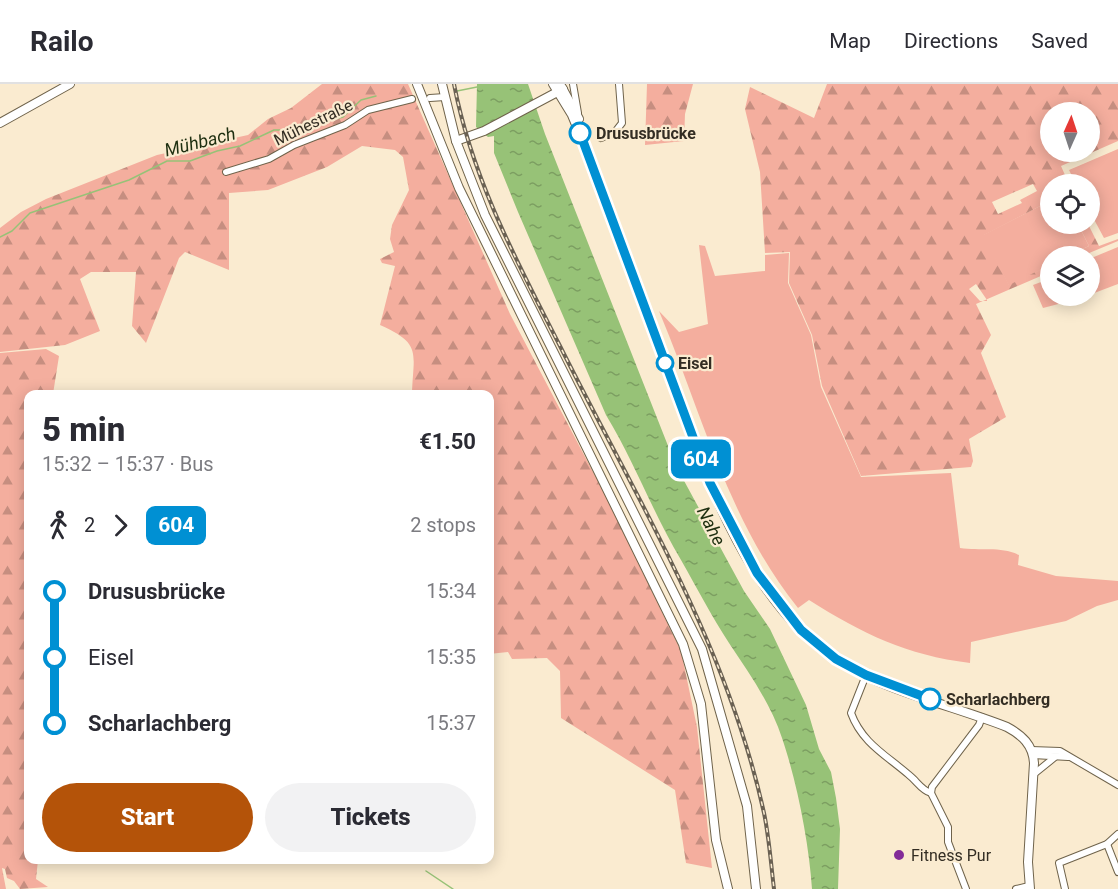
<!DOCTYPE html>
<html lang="en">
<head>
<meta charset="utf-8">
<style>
	:root { --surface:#fff; --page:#f2f2f3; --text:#2b2b33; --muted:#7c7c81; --line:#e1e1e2; --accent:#b45309 }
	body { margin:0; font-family:Roboto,sans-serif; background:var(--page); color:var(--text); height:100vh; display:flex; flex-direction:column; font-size:22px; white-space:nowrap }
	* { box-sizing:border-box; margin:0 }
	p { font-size:20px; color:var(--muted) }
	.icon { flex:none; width:33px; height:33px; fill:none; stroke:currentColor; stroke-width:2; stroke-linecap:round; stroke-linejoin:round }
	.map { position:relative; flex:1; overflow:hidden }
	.panel { position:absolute; left:24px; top:306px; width:470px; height:474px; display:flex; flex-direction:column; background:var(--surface); border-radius:12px; box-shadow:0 3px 15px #0003 }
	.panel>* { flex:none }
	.badge { padding:0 12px; border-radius:9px; font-size:21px; line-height:39px }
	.needle { width:39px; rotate:3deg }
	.tools { position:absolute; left:1040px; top:18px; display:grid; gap:12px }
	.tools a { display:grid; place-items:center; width:60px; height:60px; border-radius:50%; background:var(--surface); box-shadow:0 3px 15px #0003; font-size:30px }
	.map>.badge { position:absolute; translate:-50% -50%; box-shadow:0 0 0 3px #fff }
	.legs { display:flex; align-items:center; gap:9px; height:66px; padding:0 18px; font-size:20px }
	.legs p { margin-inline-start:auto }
	.headline { display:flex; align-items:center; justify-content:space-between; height:102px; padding:0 18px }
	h1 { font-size:33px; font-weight:800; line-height:45px }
	.cta { display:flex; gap:12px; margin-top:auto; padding:12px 18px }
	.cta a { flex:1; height:69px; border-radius:36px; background:var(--accent); color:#fff; font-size:24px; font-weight:800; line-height:69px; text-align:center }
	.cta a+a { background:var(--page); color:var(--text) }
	ul { padding:0 18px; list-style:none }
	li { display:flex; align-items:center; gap:21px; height:66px; font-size:22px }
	li i { display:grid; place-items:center; width:9px; height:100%; margin:0 8px; background:currentColor }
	li i::after { content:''; width:15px; height:15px; margin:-8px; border:4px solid; border-radius:50%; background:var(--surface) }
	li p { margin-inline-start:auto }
	li:first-child i { background:linear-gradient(#0000 50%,currentColor 0) }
	li:last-child i { background:linear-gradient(currentColor 50%,#0000 0) }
	header { display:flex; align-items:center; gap:36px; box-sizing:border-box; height:84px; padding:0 30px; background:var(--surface); border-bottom:2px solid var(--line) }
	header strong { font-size:28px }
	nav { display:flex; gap:33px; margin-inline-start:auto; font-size:21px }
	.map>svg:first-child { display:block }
	.grass { fill:#f4ae9e }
	.forest { fill:url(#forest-firs); fill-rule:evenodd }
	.water { fill:url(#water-ripples) }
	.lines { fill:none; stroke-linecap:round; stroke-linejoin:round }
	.stream { stroke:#97c277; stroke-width:1.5 }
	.minor-casing { stroke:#6f634b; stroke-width:8 }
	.major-casing { stroke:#6f634b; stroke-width:10 }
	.highway-casing { stroke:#6f634b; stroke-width:10 }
	.minor { stroke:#fff; stroke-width:6 }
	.major { stroke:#fff; stroke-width:8 }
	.highway { stroke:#fff; stroke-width:8 }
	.rail-casing { stroke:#6a6153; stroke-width:4 }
	.rail { stroke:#faebd0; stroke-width:1.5; stroke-dasharray:4.5; stroke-linecap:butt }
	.line-1-casing { stroke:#fff; stroke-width:14 }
	.line-1 { stroke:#0090d3; stroke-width:9 }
	.stop-1-dot { fill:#fff; stroke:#0090d3; stroke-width:3 }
	.poi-dot { fill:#832b98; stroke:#faebd0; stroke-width:2 }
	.labels { text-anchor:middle; stroke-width:4.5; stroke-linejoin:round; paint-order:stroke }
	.street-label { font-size:16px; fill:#332d23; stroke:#faebd0 }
	.stop-label { font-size:16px; font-weight:bold; fill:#332d23; stroke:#faebd0; text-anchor:start }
	.poi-label { font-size:16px; fill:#332d23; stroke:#faebd0; text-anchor:start }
	.water-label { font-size:18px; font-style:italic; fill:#1e2f10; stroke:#faebd0 }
</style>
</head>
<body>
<header>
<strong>Railo</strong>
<nav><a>Map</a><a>Directions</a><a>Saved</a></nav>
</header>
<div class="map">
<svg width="1118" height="805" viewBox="0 0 1118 805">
	<defs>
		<pattern id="forest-firs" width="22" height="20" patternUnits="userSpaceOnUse" patternTransform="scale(1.5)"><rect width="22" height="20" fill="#f4ae9e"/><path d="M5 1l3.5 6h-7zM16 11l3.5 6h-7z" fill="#c68e80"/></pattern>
		<pattern id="water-ripples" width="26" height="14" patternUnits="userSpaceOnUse" patternTransform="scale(1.5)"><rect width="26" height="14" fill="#97c277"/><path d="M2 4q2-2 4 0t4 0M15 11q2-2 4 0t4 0" fill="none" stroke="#7c9e61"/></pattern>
	</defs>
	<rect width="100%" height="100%" fill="#faebd0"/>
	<g class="grass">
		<polygon points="1118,65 1118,149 1104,154 1089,126 1089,100 1076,100 1069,86"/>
		<polygon points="1050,117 1050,140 1078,140 1089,162 1067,172 1050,172 1050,181 1009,202 983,151"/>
		<path d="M699,161L705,162L715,192L765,187V171L789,169L788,199L811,251L821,303L861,393L951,389L960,464C980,467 1001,462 1019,471L1018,481L1056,492L1118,497V516L1097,522L1066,537L971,558L970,579C906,571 863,550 809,516L798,524C728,437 702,329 659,227L679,248L708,240Z"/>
		<polygon points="1118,163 1118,200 1089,211 1089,175"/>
		<polygon points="1041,198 1050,203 1050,212 1089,212 1043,224 1033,201"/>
	</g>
	<g class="forest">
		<path d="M322,0H408L510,230L604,409L681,567L697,643L712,784L686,779L675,706L561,634L560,587L547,574L512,575L508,568L489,570V310H412C413,269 423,260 380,241L395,182L382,179L380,175L394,168L390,155L392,141L409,106L403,73L395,66L362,62L327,83L268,106L229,109V186L185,168L179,174L146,259L132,242L136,188H91L80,195L100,247L65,261L0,268V144L21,128L46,115L157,71L248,51L268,35L291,24Z"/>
		<polygon points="647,0 693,0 685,30 684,57 645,61"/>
		<path d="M827,0H1118V57L1061,82L1069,100H1050V117L984,151L1009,201L1050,181V188L976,220L991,251L981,269L1006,333L969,355L973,377L971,383L861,392L822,302L812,251L789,199L790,168L765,169L760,88L745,25L750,3L814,34ZM1050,28H1089V68H1050ZM1033,100L1037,107L1020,116L1022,119L998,130L992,118ZM976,200L987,216V217H980L969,205Z"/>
		<polygon points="1078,140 1088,140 1099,162 1118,155 1118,157 1082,172 1067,172 1089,162"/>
		<polygon points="46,265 59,272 53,310 28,310 28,776 38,776 36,795 48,803 20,805 14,797 7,794 5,785 2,784 6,805 0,805 0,269"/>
	</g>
	<path class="water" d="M477,0H528L545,50L676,382L744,507L770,545L806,621L819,665L831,688L836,714L840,745L838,805H812C809,759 797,698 782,654C771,620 749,589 729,559C712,533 697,504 681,476C653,429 634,377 606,331L518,128L494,69V52L488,53L476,43Z"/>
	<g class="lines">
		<g class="stream">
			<polyline points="457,7 477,3"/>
			<polyline points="0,153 12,147 30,129 129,96 167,77 190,77 217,67 240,62 274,46 293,46 343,33 361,16 376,12"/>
			<polyline points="426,787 453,805"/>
		</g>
		<g class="minor-casing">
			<g id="minor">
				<polyline points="573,0 578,29"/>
				<polyline points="430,14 445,13"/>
				<polyline points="601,54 615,48 622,39 619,0"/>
				<polyline points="226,88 269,75 294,61 345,41 368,26 412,15"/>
				<path d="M866,591L851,629C862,659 886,671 909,691C917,697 921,706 931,709L948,743V758L966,805"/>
				<polyline points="1031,666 1060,667 1118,701"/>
				<polyline points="1033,671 1068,673"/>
				<polyline points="1034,690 1055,673"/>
				<polyline points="931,709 932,703 979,641 982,633"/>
				<polyline points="1107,760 1118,788"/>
				<polyline points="1016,805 1029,802"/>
				<polyline points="1065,805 1059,779 1107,760 1118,750"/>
			</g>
		</g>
		<g class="major-casing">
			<g id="major">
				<polyline points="442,0 456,57 485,131 702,565 747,722 756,805"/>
				<path d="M553,0L572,31L584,60C610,131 636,202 662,273C700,374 741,511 835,575C882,606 954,622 1007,643C1022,651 1033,661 1034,679L1028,778L1030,805"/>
				<polyline points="560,0 579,35"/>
				<polyline points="0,39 70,0"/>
				<polyline points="456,57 484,47 563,5"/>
			</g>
		</g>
		<g class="highway-casing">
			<polyline id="highway" points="417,0 459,104 683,560 701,620 716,756 728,805"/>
		</g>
		<use href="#minor" class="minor"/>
		<use href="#major" class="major"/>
		<use href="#highway" class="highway"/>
		<g class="rail-casing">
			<path id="rail" d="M454,0C472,94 516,176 559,260C635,412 727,560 764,729C769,753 771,780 774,805"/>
		</g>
		<use href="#rail" class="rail"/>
	</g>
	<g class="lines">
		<g class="line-1-casing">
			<polyline id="line-1" points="580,49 710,399 757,489 801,546 836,575 866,591 930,615"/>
		</g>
		<use href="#line-1" class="line-1"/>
	</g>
	<g class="stop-1-dot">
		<circle cx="580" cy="49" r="10"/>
		<circle cx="665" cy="279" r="8"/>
		<circle cx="930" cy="615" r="10"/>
	</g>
	<circle class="poi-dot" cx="899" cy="771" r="6"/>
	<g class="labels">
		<g class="street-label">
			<text transform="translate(313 38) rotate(-26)" y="6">Mühestraße</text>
		</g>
		<g class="stop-label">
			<text x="596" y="55">Drususbrücke</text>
			<text x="678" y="285">Eisel</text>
			<text x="946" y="621">Scharlachberg</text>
		</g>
		<g class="poi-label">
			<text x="911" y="777">Fitness Pur</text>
		</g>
		<g class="water-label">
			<text transform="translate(200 58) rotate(-14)" y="6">Mühbach</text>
			<text transform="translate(711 442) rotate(63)" y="6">Nahe</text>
		</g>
	</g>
</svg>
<div class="tools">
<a><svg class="needle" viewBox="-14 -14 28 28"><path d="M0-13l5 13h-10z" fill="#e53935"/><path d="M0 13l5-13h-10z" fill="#7c7c81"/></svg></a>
<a><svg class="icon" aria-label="locate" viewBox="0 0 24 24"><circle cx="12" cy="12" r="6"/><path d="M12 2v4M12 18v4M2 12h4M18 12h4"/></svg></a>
<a><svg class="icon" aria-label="layers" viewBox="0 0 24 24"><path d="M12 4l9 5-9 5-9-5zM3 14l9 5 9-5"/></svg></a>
</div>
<b class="badge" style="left:701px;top:375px;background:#0090d3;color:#fff">604</b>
<section class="panel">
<div class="headline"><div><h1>5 min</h1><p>15:32 – 15:37 · Bus</p></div><b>€1.50</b></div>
<div class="legs"><svg class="icon" aria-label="walk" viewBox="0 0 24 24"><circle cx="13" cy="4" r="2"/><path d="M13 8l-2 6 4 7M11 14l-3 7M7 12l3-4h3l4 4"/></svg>2<svg class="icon" aria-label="forward" viewBox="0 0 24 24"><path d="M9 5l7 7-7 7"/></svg><b class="badge" style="background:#0090d3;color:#fff">604</b><p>2 stops</p></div>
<ul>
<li><i style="color:#0090d3"></i><b>Drususbrücke</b><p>15:34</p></li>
<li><i style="color:#0090d3"></i><span>Eisel</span><p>15:35</p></li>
<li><i style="color:#0090d3"></i><b>Scharlachberg</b><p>15:37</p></li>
</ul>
<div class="cta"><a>Start</a><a>Tickets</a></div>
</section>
</div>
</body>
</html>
